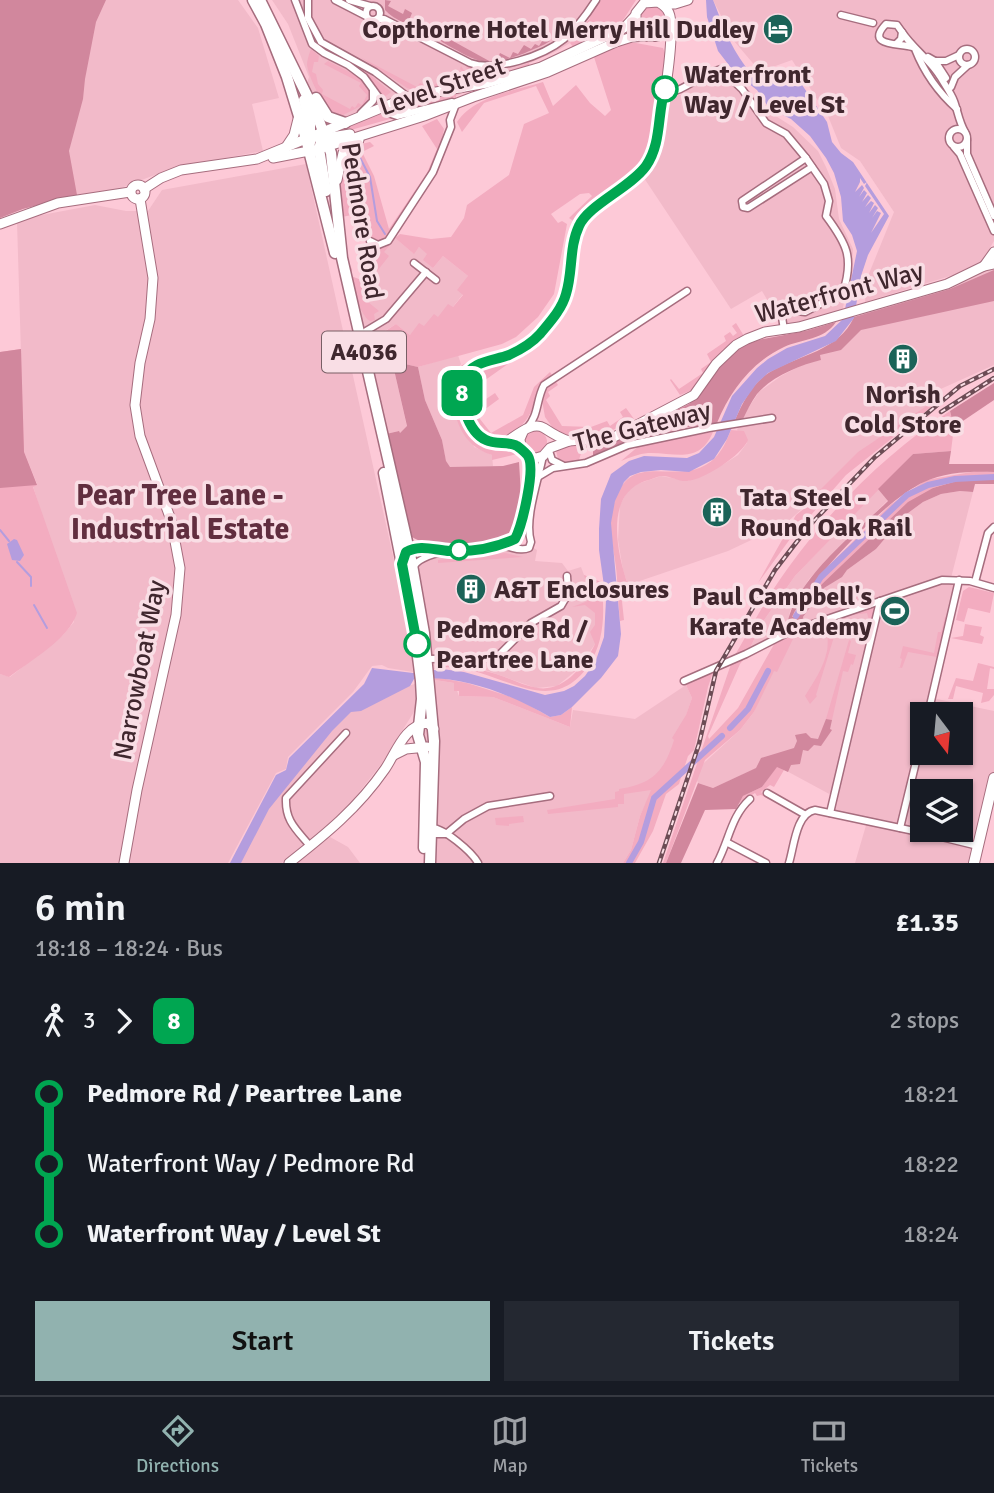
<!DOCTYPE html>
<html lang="en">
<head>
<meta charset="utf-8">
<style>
	:root { --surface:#171b24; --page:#242831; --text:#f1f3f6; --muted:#9ea1a6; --line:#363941; --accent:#91b2af }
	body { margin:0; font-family:Signika,sans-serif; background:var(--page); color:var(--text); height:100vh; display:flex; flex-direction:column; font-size:26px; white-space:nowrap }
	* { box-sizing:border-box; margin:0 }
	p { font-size:23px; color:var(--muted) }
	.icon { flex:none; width:38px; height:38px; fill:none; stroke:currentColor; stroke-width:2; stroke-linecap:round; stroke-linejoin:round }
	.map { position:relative; height:863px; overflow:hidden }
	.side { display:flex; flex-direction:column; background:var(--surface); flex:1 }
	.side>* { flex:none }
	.badge { padding:0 14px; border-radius:10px; font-size:24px; line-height:46px }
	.needle { width:46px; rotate:164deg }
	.buttons { position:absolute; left:910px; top:702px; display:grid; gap:14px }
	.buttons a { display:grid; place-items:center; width:63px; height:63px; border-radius:0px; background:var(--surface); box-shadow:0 2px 5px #0004; font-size:35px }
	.map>.badge { position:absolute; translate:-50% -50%; box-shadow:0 0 0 4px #fff }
	.legs { display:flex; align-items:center; gap:10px; height:77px; padding:0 35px; font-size:23px }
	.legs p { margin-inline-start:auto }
	.summary { display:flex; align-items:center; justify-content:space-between; height:119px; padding:0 35px }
	h1 { font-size:38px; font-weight:600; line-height:52px }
	.action { display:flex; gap:14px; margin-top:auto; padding:14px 35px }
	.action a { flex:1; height:80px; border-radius:0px; background:var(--accent); color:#111; font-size:28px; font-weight:600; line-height:80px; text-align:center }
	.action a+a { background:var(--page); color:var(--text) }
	ul { padding:0 35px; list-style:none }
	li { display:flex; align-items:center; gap:24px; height:70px; font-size:26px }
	li i { display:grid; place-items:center; width:10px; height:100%; margin:0 9px; background:currentColor }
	li i::after { content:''; width:18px; height:18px; margin:-9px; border:5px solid; border-radius:50%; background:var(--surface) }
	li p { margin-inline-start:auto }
	li:first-child i { background:linear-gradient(#0000 50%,currentColor 0) }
	li:last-child i { background:linear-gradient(currentColor 50%,#0000 0) }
	.tab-bar { display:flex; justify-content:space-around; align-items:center; height:98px; border-top:2px solid var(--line); background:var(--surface); font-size:19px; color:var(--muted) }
	.tab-bar a { display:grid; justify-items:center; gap:4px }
	.tab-bar .selected { color:var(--accent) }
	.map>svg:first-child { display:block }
	.built { fill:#f2bac9; fill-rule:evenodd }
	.green { fill:#f3acc0 }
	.forest { fill:#d1879d }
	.water { fill:#b49dde }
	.pier { fill:#fdc9d7 }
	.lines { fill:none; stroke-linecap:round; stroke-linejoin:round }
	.stream { stroke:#b49dde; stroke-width:2 }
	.canal { stroke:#b49dde; stroke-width:6 }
	.street-casing { stroke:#a66d7e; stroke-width:9 }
	.secondary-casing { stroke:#a66d7e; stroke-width:11 }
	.primary-casing { stroke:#a66d7e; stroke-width:12 }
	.highway-casing { stroke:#a66d7e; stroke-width:13 }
	.street { stroke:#fff; stroke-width:6 }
	.secondary { stroke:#fff; stroke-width:9 }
	.primary { stroke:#fff; stroke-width:10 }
	.highway { stroke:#fff; stroke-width:10 }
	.rail-casing { stroke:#6c4c55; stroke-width:4.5 }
	.rail { stroke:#f9dee5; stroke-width:2; stroke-dasharray:5; stroke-linecap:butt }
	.line-1-casing { stroke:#fff; stroke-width:16 }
	.line-1 { stroke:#00a651; stroke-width:10 }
	.stop-1-dot { fill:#fff; stroke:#00a651; stroke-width:3.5 }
	.labels { text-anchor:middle; stroke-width:7; stroke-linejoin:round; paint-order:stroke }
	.shield { fill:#f9dee5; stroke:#785e65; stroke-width:2 }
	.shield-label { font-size:24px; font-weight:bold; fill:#40272e }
	.poi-label { font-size:26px; font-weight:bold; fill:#40272e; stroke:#f9dee5; text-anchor:end }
	.stop-label { font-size:26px; font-weight:bold; fill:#40272e; stroke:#f9dee5; text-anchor:start }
	.street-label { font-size:26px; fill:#40272e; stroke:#f9dee5 }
	.quarter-label { font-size:30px; font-weight:bold; fill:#612e3f; stroke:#f9dee5 }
</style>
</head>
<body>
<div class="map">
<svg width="994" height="863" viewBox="0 0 994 863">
	<rect width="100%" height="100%" fill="#fdc9d7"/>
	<g class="built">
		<polygon points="94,0 238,0 258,28 279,98 252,104 263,151 173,168 113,191 72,196 69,152"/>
		<polygon points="272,0 603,0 570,43 555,52 516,69 465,84 466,92 456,96 413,105 350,129 318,135 300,105 309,77 288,24"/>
		<polygon points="713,0 994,0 994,241 982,261 960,273 865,302 868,276 894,212 860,161 841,148 828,116 792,60 767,69 757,68 734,41"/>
		<polygon points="729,70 771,113 793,127 818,151 826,167 835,189 839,219 853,249 852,266 842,312 778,329 779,320 762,291 731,309 642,175 652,165 658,151 666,96 680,95 711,76"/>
		<polygon points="306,164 409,628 413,672 388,668 382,665 372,666 353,692 288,757 286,769 276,773 228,863 0,863 0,674 10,677 63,635 74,622 33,486 37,484 24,452 17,222 31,217 95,205 126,211 148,211 162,190"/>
		<polygon points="395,238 413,253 419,247 428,254 433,268 443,256 468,276 463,294 452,308 424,327 410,335 396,324 377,336 376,331 372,360 375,356 381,356 392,361 407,427 399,434 398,431 378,436 350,276 361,280 373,253 390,245"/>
		<polygon points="994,264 994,365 934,392 935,403 864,454 785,524 728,551 628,585 623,570 618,540 620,505 628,490 634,485 661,476 688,481 724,464 738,455 747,443 737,430 741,419 759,392 781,376 806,363 821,360 820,355 865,313 865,308"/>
		<polygon points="458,355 461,364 455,372 454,378 474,447 492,455 493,466 450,468 446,462 442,440 425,400 418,367"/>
		<path d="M878,489L888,500L809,579L790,611L787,628L803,617L824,588L842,576L847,570L876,549L904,516L923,502L941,494L960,491L973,492L951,578L959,580L932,696L937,699L994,711V776L974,863H855L867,822L830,813L833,796L770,762L713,788L698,783L694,772L740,730L754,712L783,632L750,648L762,623L795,576ZM922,714H961V752H922ZM922,791H961V830H922Z"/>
		<polygon points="499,546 517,548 530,546 537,550 535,561 562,563 568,571 581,567 584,575 594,580 599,597 595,644 578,669 557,686 536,688 482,669 446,665 423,667 411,559 451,551"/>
		<polygon points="435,680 454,683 459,696 493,697 570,727 573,710 635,719 686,685 692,698 673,754 652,790 640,816 631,850 623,863 426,863 424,681"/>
		<polygon points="417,683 417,707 382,763 342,814 282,863 235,863 262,811 347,709"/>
		<polygon points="330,837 348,847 360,863 296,863"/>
	</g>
	<g class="green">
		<polygon points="601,0 636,0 620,25 574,48 570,43 590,18 589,16"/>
		<circle cx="653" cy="19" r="13"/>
		<polygon points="318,43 359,66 391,92 383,98 363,72 322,48"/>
		<path d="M625,43H636L663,48L667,58L666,67L657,98L655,128L645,162L634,176L586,212L559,301L541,327L528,341L461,378L469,430C487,452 498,442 517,454L492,460V455C460,445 456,419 449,390L457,388C455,383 453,377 455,372C460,359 510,351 527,338C543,324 561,301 564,280C567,260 566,240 575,222L569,218L592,196L589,193L580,194L551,214L558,223L562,221L567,224L554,294L538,317L516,337L502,344L418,367L392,361L381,356H375L371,361L367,337L376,331L378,336L396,324L410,335L419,323L424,326L434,314L438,317L448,304L453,307L463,295L457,290L468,276L443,256L433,268L423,260L427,254L419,247L414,254L395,238L400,234L431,239L451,237L464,218L467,205L509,175L524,124L549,113L536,86L484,103L462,132L457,122C475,96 513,91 543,82L553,106L576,85L590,103L605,116L611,110L594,57Z"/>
		<path d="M311,49L319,56L318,62H314L312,72L316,74L318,84L323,90L322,94L350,109L352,106L355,108L358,103L362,105L367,95L359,86L361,83L324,64L328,61L359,77L369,92L367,103L339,117C326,113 309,79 307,65C307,60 309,54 311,49Z"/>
		<polygon points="360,57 417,87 420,83 424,85 426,81 435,85 437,82 441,83 444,78 452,82 455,78 459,80 463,72 460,69 461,66 465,72 461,83 416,91 407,88"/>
		<polygon points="529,63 530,66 464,84 468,73 466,66 488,71 489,73 511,70"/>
		<polygon points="456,94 456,98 414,108 411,101"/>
		<polygon points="384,113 390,119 340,133 334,132"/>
		<path d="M437,119L444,129L440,149L430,174L387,238L379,241L370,236L366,212L342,217C340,190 334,148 370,142L374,146L362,152L374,176L389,229L427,173L437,149L422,126Z"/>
		<path d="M369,244L383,248L390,245L384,252L389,256L370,280L373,283L362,297L379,311L374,314L375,320L370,321C358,315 349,271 346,257L352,269L351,276L361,280L373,253Z"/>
		<polygon points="736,323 744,336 724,349 692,390 680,395 670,380 671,379 679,389 703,373 701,369 711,362 707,354 726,341 724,336 730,332 733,336 737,333 732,326"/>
		<path d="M21,349L24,452L37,485L33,487L77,613C69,639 30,661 9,677L0,674V352Z"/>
		<path d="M515,359L474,388L483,401L495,393L499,399L484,410L482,408L476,414L491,433L523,415L534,387L550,372L552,375C526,394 542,413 514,431C478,455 454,393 475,373C484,364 503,364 515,359Z"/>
		<polygon points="556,382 558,385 548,392 550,396 546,400 562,426 591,427 607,421 610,426 623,417 620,412 626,408 634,419 607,433 568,435 555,431 545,417 542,400 546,389"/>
		<polygon points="934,401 935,404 846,475 790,539 758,583 796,515 816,499 815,495 858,452"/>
		<path d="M950,411L954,427L951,451L913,454L795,576L762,623L750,648L735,655C752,626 768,595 788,568C832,507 888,452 950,411Z"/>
		<path d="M731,430L744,431L748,440C742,455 704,480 687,481C679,482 669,475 661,476C656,477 650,480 645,481C604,495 617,553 628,585L621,592L624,620L620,621C619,607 617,592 617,578C616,556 608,535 612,513C625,440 679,493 715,458C722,451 727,440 731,430Z"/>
		<circle cx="536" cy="442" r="11"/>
		<path d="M713,432C699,465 675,452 648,453C639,454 630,457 621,461L640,445Z"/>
		<polygon points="584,443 579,460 565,462 558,459 556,451 566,445"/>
		<polygon points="977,471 994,472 994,479 960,480 933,488 820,586 796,616 792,617 803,596 820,574 890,505 926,480"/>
		<polygon points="505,553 523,557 438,563 438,560"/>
		<path d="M584,575L601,582C605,610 605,642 588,666C546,727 488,655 434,669V666C458,665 483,669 502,676C513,680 525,686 538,688C564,692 585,665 595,644L590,632L595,625V613L585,605L572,607L588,601L586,596L590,595Z"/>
		<polygon points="969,587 994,593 990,613 968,608 964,622 956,620 963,591"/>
		<polygon points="873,608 875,609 868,639 853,635 856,635 858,630 865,631 869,620 867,613 853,615"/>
		<polygon points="948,614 937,657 908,652 902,668 898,667 900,667 902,659 900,658 903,646 934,653 938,632 941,632 945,617"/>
		<path d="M833,621L830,635L834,637L816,695L817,696L810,704L805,696C814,681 823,669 827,651C829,641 826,633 829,623Z"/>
		<polygon points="965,624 982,627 980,635 984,637 982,644 951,638 963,636"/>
		<polygon points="817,627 818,631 793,639 777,672 774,671 754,712 740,730 705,760 666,863 663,863 731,664 744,659 740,664 708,736 709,739 738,708 777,639"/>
		<polygon points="849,640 851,641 848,653 856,655 853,665 851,664 848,672 843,671 832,720 826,719"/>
		<polygon points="978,663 994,667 994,669 990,668 987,689 994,689 994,695 989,701 981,703 983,693 956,686 953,699 948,699 956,678 973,681"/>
		<path d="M713,672L708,687L694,750L688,756L679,784L666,794L653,831L635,863H623L631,850L640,816L651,790L624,794V804H618V807L548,814L547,810L615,799V792L619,791V789C652,784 664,772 674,740L672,738L686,715L692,698L686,685Z"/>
		<polygon points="435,677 467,683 518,699 550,717 561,715 572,707 570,727 493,697 459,696 459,691 454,691 454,683 435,680"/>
		<polygon points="777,766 784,770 774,787 770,785 761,792 770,800 761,795 757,796 755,793 738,804 743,796 762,787"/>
		<polygon points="523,816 524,822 509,824 509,826 496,825 495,818"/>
	</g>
	<g class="forest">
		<polygon points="0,0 106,0 96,22 85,79 83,99 69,151 77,195 23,209 0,218"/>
		<path d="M385,0L391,1L388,6L403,14L405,9L412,13L410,18L432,30L431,33L428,34C414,26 394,21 385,10Z"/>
		<path d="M442,35L491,62L497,60L500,53L510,58L513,52L518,54L524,45L531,49L535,44L539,46L546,35L550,41C543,46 533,49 525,53C484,69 478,62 442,42L440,40Z"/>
		<path d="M994,270V301L861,330L841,350L820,355L821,360C800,365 771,377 757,394C751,402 747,411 743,419L735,420C743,402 752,383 770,372C799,355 839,351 854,317L950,289Z"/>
		<path d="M836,322C824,340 802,339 784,347C752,362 730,391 717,423C675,428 630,437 593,456V448H584V443L623,437L689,404C708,389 717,365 737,350C753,339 770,338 789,334C805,332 822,326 836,322Z"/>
		<polygon points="21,349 24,452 37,485 0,488 0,352"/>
		<path d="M392,361L418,367L425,400L442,440L446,461L450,467L503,466L519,462C520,480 524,517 512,532C499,547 428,549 412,537L386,434L399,431L400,433L407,426Z"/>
		<polygon points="994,383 994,400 954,427 950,411"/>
		<path d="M951,451L949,464H994V472C972,471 945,472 924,482C886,499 810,579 792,617L797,616L820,586L908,502L933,488L960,480L994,479V484H975L973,492L960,491L941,494L923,502L904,516L876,549L847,570L842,577L824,588L803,617L804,622L787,628C791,583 856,532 888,501L878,489L913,454Z"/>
		<polygon points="826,719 832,720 830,729 832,730 821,746 814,745 808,751 803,750 800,764 791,765 788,772 777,767 762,787 743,796 736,809 705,810 681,863 666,863 698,783 713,788 756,768 761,758 794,748 797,741 795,735 806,733 811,738 818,739"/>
	</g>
	<g class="water">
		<path d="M706,0H713C726,32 731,50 754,77L771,74L790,67L827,122L832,142L841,153L853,162L889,216L868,255L861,276L854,318L836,341L768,373L757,383L742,404L727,439L714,459L689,472L661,470L641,472L630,476L624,482L615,501L611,523L621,634L618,656L601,678L572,707L561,715L550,717C510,694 461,674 414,679L410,686L361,711L351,712L332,731L269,809L241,863H230L276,775L286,770L289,758L364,684L372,668L413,673L442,669L464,672L545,695L564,691L574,686L585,676L596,660L604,637L606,600L599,550V529L601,499L611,474L629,461L644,456L687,458L699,453L714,437L732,396L757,368L768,359L787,348L825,336L843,319L857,251L852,235L843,221L841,197L834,173L826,158L810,136L791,119L769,108L757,90L735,73L718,51L707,17Z"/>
		<polygon points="14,539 17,540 24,555 20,561 12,560 7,544"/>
	</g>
	<polygon class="pier" points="860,178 864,184 867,182 865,186 884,214 871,233 881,213 877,211 872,218 878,208 875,205 869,213 874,203 871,201 865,207 871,198 868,195 862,202 867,193 864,190 859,197 864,188 862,185 855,192 860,182"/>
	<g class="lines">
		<g class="stream">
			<polyline points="357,152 370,177 377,221 385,234"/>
			<polyline points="0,530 9,541"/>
			<polyline points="17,562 31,577 31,586"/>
			<polyline points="34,605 47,628"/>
		</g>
		<g class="canal">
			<polyline points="796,616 821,577 907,495 928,485 955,479 994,477"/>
			<polyline points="730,728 748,709 768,671"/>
			<polyline points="629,863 641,842 654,798 722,736"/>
		</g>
		<g class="street-casing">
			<g id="street">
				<polyline points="295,0 312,44 324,53 348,65 364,77 391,114 397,116 452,102"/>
				<polyline points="308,0 308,18 321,42 375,72 408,97 408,114"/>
				<polyline points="335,0 366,16"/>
				<polyline points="349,0 370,6"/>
				<circle cx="373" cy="13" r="7"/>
				<polyline points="841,15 873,23"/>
				<path d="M377,19H384L470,63C496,72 543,56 564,39C577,28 587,14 596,0"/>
				<path d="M902,32C913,49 930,59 941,78C945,85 951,93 954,101C958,112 959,122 965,132"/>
				<path d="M896,44L901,39L902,32L897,25L886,24C864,47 901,43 912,47"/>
				<circle cx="967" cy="57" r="8"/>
				<path d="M915,49C924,72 939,93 957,109"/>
				<polyline points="928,57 935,61 946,78"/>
				<polyline points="935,61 946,61 959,55"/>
				<polyline points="951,87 955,77 968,65"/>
				<path d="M663,94C687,91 697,75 721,69L742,89L766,123L786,134L806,158L824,184L829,201L826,216C847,244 854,258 843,292L805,312L788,310L782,317L784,330"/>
				<polyline points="361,113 373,101 373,90"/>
				<circle cx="958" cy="138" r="9"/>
				<polyline points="967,140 967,154 994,216"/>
				<polyline points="954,147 960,154 994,231"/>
				<polyline points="806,158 742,201 743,207 748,208 812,167"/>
				<polyline points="370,241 378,245 388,241 433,172 451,127 450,120 456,104"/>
				<polyline points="414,263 436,280"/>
				<polyline points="361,337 366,331 386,319 426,272"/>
				<path d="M527,428C539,415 536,400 544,385L687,291"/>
				<polyline points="549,451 552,460 562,465"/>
				<polyline points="538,477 553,468 586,463 628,445 709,428 772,418"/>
				<path d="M515,539C526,520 532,479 528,456"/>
				<polyline points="408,551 419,547 445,550"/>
				<path d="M414,566C424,550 482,545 501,546C511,546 520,552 529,548L531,542C524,520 538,481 543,456"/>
				<polyline points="975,582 988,533 994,527"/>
				<polyline points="427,659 494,658 499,655 531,623 561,606 568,594 567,576"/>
				<polyline points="684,681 746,654 789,632 942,580 970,581 994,588"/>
				<polyline points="928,714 959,580"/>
				<polyline points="767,793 804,814"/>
				<polyline points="830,813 880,601"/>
				<path d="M431,828C443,827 472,852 478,863"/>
				<polyline points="900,828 922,737"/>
				<polyline points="429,834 446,834 464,819 488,806 550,796"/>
				<polyline points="728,843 766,863"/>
				<path d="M310,846C296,829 285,821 286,798L346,733"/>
				<path d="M717,863C729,841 731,816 750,799"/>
				<path d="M789,863C794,847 796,813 815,810L933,835L978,846"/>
			</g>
		</g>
		<g class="secondary-casing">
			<g id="secondary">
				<polyline points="663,4 675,4 688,0"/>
				<polyline points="319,139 350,134"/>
				<polyline points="286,147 294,135 298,119"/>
				<polyline points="273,158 319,149 424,116 473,97 548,72 616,42 632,37 647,36"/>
				<polyline points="337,180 343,153 359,140"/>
				<circle cx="138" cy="192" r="7"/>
				<polyline points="144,189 161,178 181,170 257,159 408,97 487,83 541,67 624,28 635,16"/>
				<polyline points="0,224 58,203 130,192"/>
				<polyline points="984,266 994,252"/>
				<polyline points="523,432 520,439 521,449 528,456 536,458 543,456 550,448 569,441 614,437 694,395 716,364 736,345 747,339 765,332 799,327 947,284 984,266 994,264"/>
				<path d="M504,443C515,437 532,420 544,428C553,434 559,438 569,441"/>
				<path d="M520,446C489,440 474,444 465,408C463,399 461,391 463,382C469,360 495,361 512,354C523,348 533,341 541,332C551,319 563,307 567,291C573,270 568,243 580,223C593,201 631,189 647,164C659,146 677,32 669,13C667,7 663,5 658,2L644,3L636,13V26L647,36C657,38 665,35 670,25"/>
				<polyline points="394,755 406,749 427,747"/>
				<polyline points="124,863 137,790 176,615 180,568 171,520 140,436 135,405 140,363 150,319 153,278 140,199"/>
				<path d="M289,863C326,834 358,808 385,769C396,753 405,724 428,723L434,729"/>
			</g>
		</g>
		<g class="primary-casing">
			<polyline id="primary" points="974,863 994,778"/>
		</g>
		<g class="highway-casing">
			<g id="highway">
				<polyline points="253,0 266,24 287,77 306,139 335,253"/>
				<polyline points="260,0 318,118 331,153 342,258 411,559 424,633 434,741 430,863"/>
				<polyline points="316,98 328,117 345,123"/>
				<polyline points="304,100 310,123 310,143"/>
				<polyline points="324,131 319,149 326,191"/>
				<polyline points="384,473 414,625 421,681 422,699 418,735 426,762 424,848"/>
			</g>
		</g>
		<use href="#street" class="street"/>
		<use href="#secondary" class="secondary"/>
		<use href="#primary" class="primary"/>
		<use href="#highway" class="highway"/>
		<g class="rail-casing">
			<g id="rail">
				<polyline points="941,412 994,378"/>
				<polyline points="659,863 699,744 716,671 775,570 809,526 875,457 960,386 994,369"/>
			</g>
		</g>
		<use href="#rail" class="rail"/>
	</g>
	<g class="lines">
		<g class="line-1-casing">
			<path id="line-1" d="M417,644L402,564L406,552C420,544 434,550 450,551C471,552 495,548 515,539C522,526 536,469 528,456C527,454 519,447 517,446C508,441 496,445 486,440C468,432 457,397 464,379C471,361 493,361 509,355C520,350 532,343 540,334C550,322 562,309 566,294C573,272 569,247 579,226C588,205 630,188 646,166C662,143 657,114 665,89"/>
		</g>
		<use href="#line-1" class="line-1"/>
	</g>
	<defs>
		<g id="hotel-disc" transform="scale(1.575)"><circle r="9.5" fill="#1b6358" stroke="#f9dee5"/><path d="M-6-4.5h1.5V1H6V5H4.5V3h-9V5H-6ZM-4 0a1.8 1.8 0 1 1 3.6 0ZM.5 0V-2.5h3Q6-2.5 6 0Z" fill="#fff"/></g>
		<g id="building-disc" transform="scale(1.575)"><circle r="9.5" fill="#1b6358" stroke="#f9dee5"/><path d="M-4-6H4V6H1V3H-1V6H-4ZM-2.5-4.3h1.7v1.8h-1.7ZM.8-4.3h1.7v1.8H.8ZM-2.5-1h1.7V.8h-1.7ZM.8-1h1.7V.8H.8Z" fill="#fff"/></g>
		<g id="stadium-disc" transform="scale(1.575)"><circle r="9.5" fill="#1b6358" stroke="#f9dee5"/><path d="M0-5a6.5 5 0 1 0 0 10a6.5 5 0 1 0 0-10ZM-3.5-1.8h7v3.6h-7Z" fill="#fff"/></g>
	</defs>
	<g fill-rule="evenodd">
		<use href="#hotel-disc" x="778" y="29"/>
		<use href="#building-disc" x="903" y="359"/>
		<use href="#building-disc" x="717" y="512"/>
		<use href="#building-disc" x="471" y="589"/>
		<use href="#stadium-disc" x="895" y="611"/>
	</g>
	<g class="stop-1-dot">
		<circle cx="665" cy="89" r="12"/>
		<circle cx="459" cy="550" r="9"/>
		<circle cx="417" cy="644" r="12"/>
	</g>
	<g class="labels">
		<rect class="shield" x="322" y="331.5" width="84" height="41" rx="5"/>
		<g class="shield-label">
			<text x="364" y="360">A4036</text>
		</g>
		<g class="poi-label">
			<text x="755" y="38">Copthorne Hotel Merry Hill Dudley</text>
			<text x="903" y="403" text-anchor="middle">Norish<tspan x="903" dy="30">Cold Store</tspan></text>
			<text x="740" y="506" text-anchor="start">Tata Steel -<tspan x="740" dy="30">Round Oak Rail</tspan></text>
			<text x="494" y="598" text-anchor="start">A&amp;T Enclosures</text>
			<text x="872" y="605">Paul Campbell's<tspan x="872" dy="30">Karate Academy</tspan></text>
		</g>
		<g class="stop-label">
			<text x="684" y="83">Waterfront<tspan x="684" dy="30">Way / Level St</tspan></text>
			<text x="436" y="638">Pedmore Rd /<tspan x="436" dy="30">Peartree Lane</tspan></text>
		</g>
		<g class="street-label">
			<text transform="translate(442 86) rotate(-19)" y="9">Level Street</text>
			<text transform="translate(363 221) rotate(81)" y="9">Pedmore Road</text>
			<text transform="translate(839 292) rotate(-15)" y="9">Waterfront Way</text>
			<text transform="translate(642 426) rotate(-14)" y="9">The Gateway</text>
			<text transform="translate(139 670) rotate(-79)" y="9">Narrowboat Way</text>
		</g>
		<g class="quarter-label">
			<text x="180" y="505">Pear Tree Lane -<tspan x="180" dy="34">Industrial Estate</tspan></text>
		</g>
	</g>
</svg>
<div class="buttons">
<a><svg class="needle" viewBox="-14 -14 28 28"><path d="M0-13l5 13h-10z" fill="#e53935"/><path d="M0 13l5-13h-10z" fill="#9ea1a6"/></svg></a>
<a><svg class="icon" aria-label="layers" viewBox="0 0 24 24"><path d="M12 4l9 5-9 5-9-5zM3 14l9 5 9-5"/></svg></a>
</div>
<b class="badge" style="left:462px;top:393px;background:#00a651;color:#fff">8</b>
</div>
<section class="side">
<div class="summary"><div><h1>6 min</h1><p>18:18 – 18:24 · Bus</p></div><b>£1.35</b></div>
<div class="legs"><svg class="icon" aria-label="walk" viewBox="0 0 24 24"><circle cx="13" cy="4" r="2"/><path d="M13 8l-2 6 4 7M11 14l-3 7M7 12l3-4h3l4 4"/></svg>3<svg class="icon" aria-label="forward" viewBox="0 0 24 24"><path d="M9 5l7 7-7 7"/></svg><b class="badge" style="background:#00a651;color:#fff">8</b><p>2 stops</p></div>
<ul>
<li><i style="color:#00a651"></i><b>Pedmore Rd / Peartree Lane</b><p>18:21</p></li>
<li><i style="color:#00a651"></i><span>Waterfront Way / Pedmore Rd</span><p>18:22</p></li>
<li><i style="color:#00a651"></i><b>Waterfront Way / Level St</b><p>18:24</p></li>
</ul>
<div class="action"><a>Start</a><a>Tickets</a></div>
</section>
<nav class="tab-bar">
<a class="selected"><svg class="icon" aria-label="directions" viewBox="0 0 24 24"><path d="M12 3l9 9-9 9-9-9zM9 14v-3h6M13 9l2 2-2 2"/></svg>Directions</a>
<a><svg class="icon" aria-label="map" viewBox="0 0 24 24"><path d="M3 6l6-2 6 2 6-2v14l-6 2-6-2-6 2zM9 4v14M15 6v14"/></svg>Map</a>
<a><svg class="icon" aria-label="tickets" viewBox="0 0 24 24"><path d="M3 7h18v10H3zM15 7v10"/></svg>Tickets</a>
</nav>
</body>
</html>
